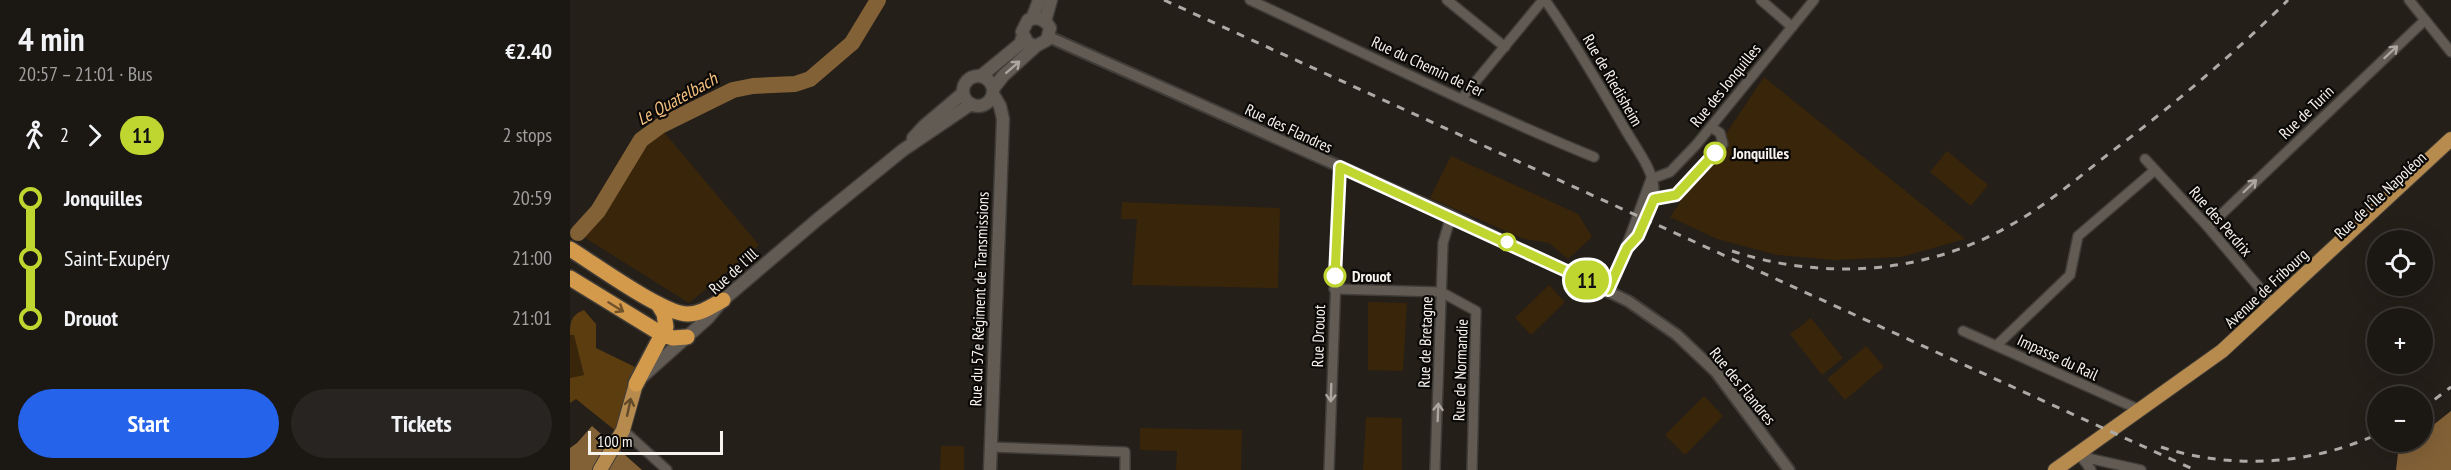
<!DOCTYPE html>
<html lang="en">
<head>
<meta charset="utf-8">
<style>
	:root { --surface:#1b1713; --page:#282421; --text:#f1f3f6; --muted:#a09fa0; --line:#393633; --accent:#2563eb }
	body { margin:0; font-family:"PT Sans Narrow",sans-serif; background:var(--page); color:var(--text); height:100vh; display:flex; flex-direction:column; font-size:22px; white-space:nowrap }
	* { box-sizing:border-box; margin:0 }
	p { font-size:20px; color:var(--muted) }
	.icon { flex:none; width:33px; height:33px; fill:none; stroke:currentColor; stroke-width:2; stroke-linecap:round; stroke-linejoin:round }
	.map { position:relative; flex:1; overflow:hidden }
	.drawer { display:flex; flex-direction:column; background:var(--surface); width:570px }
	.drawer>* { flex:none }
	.badge { padding:0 12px; border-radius:20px; font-size:21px; line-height:39px }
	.buttons { position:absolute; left:1797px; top:230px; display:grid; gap:12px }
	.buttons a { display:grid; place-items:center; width:66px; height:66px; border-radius:50%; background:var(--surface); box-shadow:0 6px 24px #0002,0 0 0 2px var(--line); font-size:30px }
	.scale { position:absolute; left:18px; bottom:15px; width:135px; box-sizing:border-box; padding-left:6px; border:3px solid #f6f2ee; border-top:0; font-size:16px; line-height:21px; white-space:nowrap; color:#f6f2ee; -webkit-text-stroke:4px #0b0907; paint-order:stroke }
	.map>.badge { position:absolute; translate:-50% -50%; box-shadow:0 0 0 3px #fff }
	.legs { display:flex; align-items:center; gap:9px; height:66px; padding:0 18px; font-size:20px }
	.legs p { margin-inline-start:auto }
	.head { display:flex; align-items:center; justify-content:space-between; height:102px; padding:0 18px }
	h1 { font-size:33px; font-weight:700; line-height:45px }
	.cta { display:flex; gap:12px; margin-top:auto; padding:12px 18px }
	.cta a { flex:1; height:69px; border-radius:36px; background:var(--accent); color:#fff; font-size:24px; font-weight:700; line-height:69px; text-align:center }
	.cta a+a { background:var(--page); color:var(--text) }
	ul { padding:0 18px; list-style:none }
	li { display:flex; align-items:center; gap:21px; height:60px; font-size:22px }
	li i { display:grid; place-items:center; width:9px; height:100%; margin:0 8px; background:currentColor }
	li i::after { content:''; width:15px; height:15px; margin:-8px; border:4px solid; border-radius:50%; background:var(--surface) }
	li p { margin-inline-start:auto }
	li:first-child i { background:linear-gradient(#0000 50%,currentColor 0) }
	li:last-child i { background:linear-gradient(currentColor 50%,#0000 0) }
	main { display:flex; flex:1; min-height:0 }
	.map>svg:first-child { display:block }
	.green { fill:#39250a }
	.forest { fill:#5c3d10 }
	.water { fill:#836137 }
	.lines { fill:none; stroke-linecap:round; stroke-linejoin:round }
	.river { stroke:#836137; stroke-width:16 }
	.minor-casing { stroke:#403c37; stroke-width:12 }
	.tertiary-casing { stroke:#403c37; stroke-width:14 }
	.secondary-casing { stroke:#403c37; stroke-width:15 }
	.primary-casing { stroke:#403c37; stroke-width:16 }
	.trunk-casing { stroke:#403c37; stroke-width:18 }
	.minor { stroke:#615b54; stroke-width:9 }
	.tertiary { stroke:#615b54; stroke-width:10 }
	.secondary { stroke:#615b54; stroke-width:12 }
	.primary { stroke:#b78a4e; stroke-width:14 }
	.trunk { stroke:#d49a4c; stroke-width:15 }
	.rail { stroke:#aeaaa5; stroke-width:3; stroke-dasharray:8 8; stroke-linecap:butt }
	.oneway { stroke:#aca6a1 }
	.oneway2 { stroke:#70522a }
	.oneway3 { stroke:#614a2a }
	.line-1-casing { stroke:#fff; stroke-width:14 }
	.line-1 { stroke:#bfd630; stroke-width:9 }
	.stop-1-dot { fill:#fff; stroke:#bfd630; stroke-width:3 }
	.labels { text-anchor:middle; stroke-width:4.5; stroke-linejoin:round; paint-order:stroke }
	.street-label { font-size:16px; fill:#f6f2ee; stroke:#0b0907 }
	.stop-label { font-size:16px; font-weight:bold; fill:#f6f2ee; stroke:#0b0907; text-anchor:start }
	.water-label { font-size:18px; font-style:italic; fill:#f6c17f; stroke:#0b0907 }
</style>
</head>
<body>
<main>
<section class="drawer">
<div class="head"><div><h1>4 min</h1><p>20:57 – 21:01 · Bus</p></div><b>€2.40</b></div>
<div class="legs"><svg class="icon" aria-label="walk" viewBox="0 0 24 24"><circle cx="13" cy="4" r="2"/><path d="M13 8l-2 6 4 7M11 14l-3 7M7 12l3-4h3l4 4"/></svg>2<svg class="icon" aria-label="forward" viewBox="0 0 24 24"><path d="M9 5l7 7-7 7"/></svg><b class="badge" style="background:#bfd630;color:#111">11</b><p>2 stops</p></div>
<ul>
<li><i style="color:#bfd630"></i><b>Jonquilles</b><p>20:59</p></li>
<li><i style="color:#bfd630"></i><span>Saint-Exupéry</span><p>21:00</p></li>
<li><i style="color:#bfd630"></i><b>Drouot</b><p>21:01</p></li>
</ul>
<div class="cta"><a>Start</a><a>Tickets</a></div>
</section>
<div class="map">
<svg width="1881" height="470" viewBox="0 0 1881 470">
	<rect width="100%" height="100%" fill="#241f19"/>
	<g class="green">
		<polygon points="1194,77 1395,239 1331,257 1264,260 1207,255 1147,239 1100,217"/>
		<polygon points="93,131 189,245 119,303 12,236 33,212 70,153"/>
		<polygon points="1377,151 1418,185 1401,206 1360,172"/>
		<polygon points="881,156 1008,214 1022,237 998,259 979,243 954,239 860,198"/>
		<polygon points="552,202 710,208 708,288 562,285 567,219 551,219"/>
		<polygon points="979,285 995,302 961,335 945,318"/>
		<polygon points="798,302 837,303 833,371 798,370"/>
		<polygon points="1241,318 1273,358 1252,375 1220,334"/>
		<polygon points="4,334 14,375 0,378 0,335"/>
		<polygon points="1296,346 1314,367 1275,400 1257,379"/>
		<polygon points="1134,396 1153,416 1115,455 1095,435"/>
		<polygon points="796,417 832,418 832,470 793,470"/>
		<polygon points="570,428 672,430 671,470 606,470 607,451 570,450"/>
		<polygon points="371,446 394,446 394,470 370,470"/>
	</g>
	<path class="forest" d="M14,310L26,324V348L65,367L47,432L6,399L0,403V378L14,375L4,335H0C0,322 1,315 14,310Z"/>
	<g class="water">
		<polygon points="1881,411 1881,470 1826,470 1828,453 1843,441 1852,441 1853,433"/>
		<polygon points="22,426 72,470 0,470 0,448 7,443"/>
	</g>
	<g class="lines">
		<polyline class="river" points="8,233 28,211 71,140 90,126 163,90 183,86 225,84 240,79 282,43 308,0"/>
		<g class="minor-casing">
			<g id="minor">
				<path d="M680,0C794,53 907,109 1024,157"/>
				<polyline points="877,0 935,47"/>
				<path d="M975,0C1004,41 1029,85 1055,129C1065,147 1084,170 1084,191C1085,210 1069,234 1057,248"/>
				<polyline points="1191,0 1222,27"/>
				<polyline points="1839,0 1881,52"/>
				<polyline points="892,98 973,0"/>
				<polyline points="1575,159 1638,227 1704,305"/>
				<polyline points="1081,179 1100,172 1126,145 1244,0"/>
				<polyline points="1084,199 1106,195 1153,144 1150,133 1141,127"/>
				<polyline points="1638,227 1855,20"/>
				<polyline points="764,289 871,292 906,311 902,470"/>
				<path d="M1038,290C1055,254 1067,216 1081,179"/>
				<polyline points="1393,331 1570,410"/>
				<polyline points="1427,345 1500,275 1508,236 1585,170"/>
				<polyline points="53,430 97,470"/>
				<polyline points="420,447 555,452 555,470"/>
				<polyline points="1509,453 1522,459 1571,470"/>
				<polyline points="1510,455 1521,470"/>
				<polyline points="759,470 770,167"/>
				<polyline points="865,470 873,243 881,216"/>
			</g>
		</g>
		<g class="tertiary-casing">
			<polyline id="tertiary" points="479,37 881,216 1058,301 1107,335 1146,372 1219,470"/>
		</g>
		<g class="secondary-casing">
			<g id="secondary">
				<polyline points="462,19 469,0"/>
				<polyline points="475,21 481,0"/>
				<polyline points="411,76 450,44 453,36"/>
				<circle cx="408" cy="91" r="15"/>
				<path d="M423,89L433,76L466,46L477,40L480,28C475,19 467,16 458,20L452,32L458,43L466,46"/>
				<polyline points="343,138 354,126 393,93"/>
				<polyline points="73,376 138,318 153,300 248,219 333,150 401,104"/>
				<polyline points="420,470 433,119 430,106 423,94"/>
			</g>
		</g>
		<g class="primary-casing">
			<g id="primary">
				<polyline points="30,470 53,430 66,384"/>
				<polyline points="1485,470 1652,351 1881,139"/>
			</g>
		</g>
		<g class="trunk-casing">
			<g id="trunk">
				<path d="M0,249C23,263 94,315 118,314C131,314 142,306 153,300"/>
				<polyline points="0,278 93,335 103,338 117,337"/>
				<polyline points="66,384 96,327 94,314 88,304"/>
			</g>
		</g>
		<use href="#minor" class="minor"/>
		<use href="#tertiary" class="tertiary"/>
		<use href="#secondary" class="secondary"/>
		<use href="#primary" class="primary"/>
		<use href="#trunk" class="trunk"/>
		<g class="rail">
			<polyline points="594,0 1625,470"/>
			<path d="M1162,251C1254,281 1355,274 1439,226C1479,204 1513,173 1549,146C1608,101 1665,53 1718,0"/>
			<polyline points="1852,409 1881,387"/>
			<path d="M1591,447C1662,470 1740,465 1808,434"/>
		</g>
	</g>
	<defs><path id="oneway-shaft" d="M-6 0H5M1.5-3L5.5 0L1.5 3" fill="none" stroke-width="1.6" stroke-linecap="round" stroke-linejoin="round" transform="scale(1.5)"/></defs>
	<g class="oneway">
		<use href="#oneway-shaft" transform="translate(1821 52) rotate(-43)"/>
		<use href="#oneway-shaft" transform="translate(443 67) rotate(-41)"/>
		<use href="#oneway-shaft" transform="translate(1680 186) rotate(-44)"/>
		<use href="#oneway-shaft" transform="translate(761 393) rotate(92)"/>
		<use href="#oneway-shaft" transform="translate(868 412) rotate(-88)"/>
	</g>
	<use class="oneway2" href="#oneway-shaft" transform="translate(46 307) rotate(32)"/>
	<use class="oneway3" href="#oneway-shaft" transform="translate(59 407) rotate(-78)"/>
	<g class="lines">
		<g class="line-1-casing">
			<polyline id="line-1" points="765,276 770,167 1038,290 1057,248 1068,236 1084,199 1106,195 1145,153"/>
		</g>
		<use href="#line-1" class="line-1"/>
	</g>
	<g class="stop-1-dot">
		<circle cx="1145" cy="153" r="10"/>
		<circle cx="937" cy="242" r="8"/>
		<circle cx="765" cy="276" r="10"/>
	</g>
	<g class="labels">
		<g class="street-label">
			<text transform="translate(858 66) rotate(25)" y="6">Rue du Chemin de Fer</text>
			<text transform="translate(1043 80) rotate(60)" y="6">Rue de Riedisheim</text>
			<text transform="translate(1155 85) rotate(-51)" y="6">Rue des Jonquilles</text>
			<text transform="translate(1736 112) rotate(-44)" y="6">Rue de Turin</text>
			<text transform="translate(719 128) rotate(25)" y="6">Rue des Flandres</text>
			<text transform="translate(1810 195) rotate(-43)" y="6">Rue de l'Île Napoléon</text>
			<text transform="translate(1651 221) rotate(49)" y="6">Rue des Perdrix</text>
			<text transform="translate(163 271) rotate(-42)" y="6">Rue de l'Ill</text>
			<text transform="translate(1696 288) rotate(-43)" y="6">Avenue de Fribourg</text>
			<text transform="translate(409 299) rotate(-88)" y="6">Rue du 57e Régiment de Transmissions</text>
			<text transform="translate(748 336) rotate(-88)" y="6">Rue Drouot</text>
			<text transform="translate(855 342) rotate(-88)" y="6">Rue de Bretagne</text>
			<text transform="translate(1488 357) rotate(25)" y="6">Impasse du Rail</text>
			<text transform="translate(890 370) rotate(-88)" y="6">Rue de Normandie</text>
			<text transform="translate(1173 386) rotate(51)" y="6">Rue des Flandres</text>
		</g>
		<g class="stop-label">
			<text x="1162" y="159">Jonquilles</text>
			<text x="782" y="282">Drouot</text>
		</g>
		<g class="water-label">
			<text transform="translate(107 99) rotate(-29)" y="6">Le Quatelbach</text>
		</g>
	</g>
</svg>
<div class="buttons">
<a><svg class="icon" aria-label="locate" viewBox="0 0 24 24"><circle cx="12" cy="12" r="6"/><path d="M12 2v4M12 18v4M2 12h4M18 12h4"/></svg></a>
<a>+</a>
<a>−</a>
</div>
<div class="scale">100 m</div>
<b class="badge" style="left:1017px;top:280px;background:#bfd630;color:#111">11</b>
</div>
</main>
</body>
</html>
